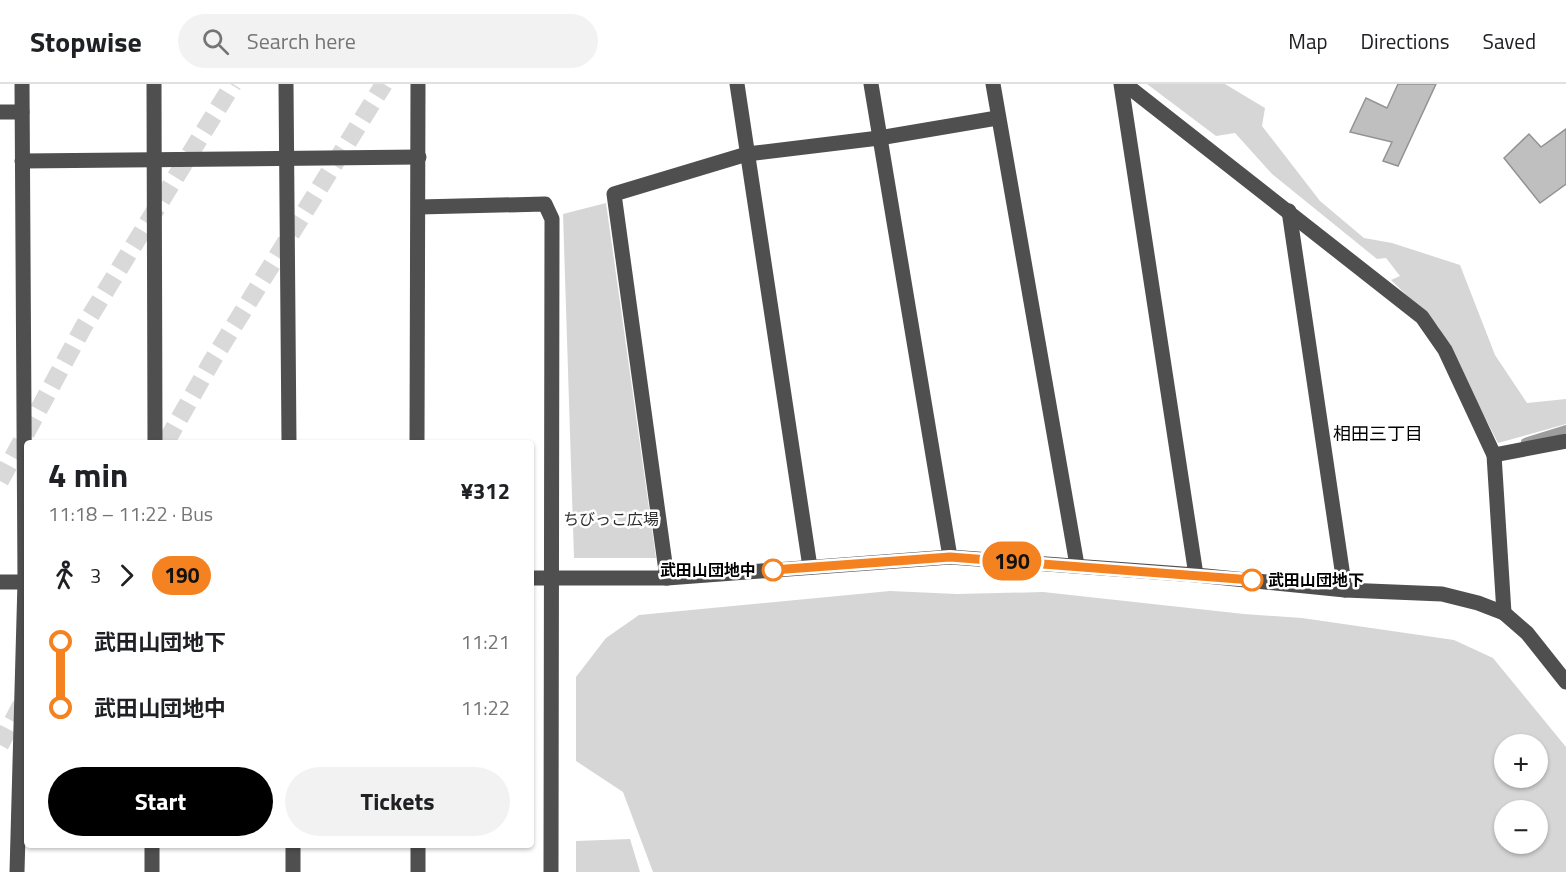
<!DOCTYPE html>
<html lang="en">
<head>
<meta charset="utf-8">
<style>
	:root { --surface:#fff; --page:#f2f2f2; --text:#202124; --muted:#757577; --line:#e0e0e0; --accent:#000 }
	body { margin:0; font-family:"Titillium Web","Noto Sans JP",sans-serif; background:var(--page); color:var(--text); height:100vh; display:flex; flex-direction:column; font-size:22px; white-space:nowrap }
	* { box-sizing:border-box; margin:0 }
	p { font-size:20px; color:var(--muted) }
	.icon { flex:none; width:33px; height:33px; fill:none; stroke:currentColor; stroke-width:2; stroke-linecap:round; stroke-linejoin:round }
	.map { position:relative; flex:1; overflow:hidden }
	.details { position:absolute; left:24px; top:356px; width:510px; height:408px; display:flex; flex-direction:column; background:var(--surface); border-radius:6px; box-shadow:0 2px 4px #0004 }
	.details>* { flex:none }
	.badge { padding:0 12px; border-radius:20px; font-size:21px; line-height:39px }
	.fabs { position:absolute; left:1494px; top:650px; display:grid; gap:12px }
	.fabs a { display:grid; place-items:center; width:54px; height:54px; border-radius:50%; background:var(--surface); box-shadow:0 2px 4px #0004; font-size:30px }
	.map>.badge { position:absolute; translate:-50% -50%; box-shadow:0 0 0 3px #fff }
	.legs { display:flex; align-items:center; gap:9px; height:66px; padding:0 24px; font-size:20px }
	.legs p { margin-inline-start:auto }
	.head { display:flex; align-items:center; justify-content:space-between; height:102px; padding:0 24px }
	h1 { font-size:33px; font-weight:700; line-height:45px }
	.action { display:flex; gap:12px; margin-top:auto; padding:12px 24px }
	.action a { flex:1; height:69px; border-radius:36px; background:var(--accent); color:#fff; font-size:24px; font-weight:700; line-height:69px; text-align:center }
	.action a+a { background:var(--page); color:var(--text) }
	ul { padding:0 24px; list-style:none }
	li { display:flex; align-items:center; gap:21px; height:66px; font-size:22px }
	li i { display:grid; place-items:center; width:9px; height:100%; margin:0 8px; background:currentColor }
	li i::after { content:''; width:15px; height:15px; margin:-8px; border:4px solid; border-radius:50%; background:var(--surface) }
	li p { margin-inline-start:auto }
	li:first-child i { background:linear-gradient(#0000 50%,currentColor 0) }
	li:last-child i { background:linear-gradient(currentColor 50%,#0000 0) }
	header { display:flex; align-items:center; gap:36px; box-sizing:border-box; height:84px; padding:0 30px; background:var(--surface); border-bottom:2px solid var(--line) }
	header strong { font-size:28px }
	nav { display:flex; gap:33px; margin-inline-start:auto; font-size:21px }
	.search { width:420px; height:54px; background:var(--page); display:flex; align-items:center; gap:15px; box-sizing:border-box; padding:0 21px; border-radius:33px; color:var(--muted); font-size:22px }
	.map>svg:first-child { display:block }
	.green { fill:#d6d6d6; fill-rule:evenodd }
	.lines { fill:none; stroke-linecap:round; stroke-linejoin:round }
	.stream { stroke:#9d9d9d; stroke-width:8 }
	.building { fill:#bfbfbf; stroke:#939393; stroke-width:1.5 }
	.highway-tunnel { stroke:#d9d9d9; stroke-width:18; stroke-dasharray:18 9; stroke-linecap:butt }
	.minor { stroke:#4f4f4f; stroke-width:15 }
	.line-1-casing { stroke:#fff; stroke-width:14 }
	.line-1 { stroke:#f58220; stroke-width:9 }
	.stop-1-dot { fill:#fff; stroke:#f58220; stroke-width:3 }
	.labels { text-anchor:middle; stroke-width:5; stroke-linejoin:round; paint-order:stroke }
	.park-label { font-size:16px; fill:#2d2d2d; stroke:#fff }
	.stop-label { font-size:16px; font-weight:bold; fill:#000; stroke:#fff; text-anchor:end }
	.neighbourhood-label { font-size:18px; fill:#000; stroke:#fff }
</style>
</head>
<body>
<header>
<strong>Stopwise</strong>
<div class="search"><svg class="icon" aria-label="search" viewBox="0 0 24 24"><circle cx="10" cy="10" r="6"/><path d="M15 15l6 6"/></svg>Search here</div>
<nav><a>Map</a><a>Directions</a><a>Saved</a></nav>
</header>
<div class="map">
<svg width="1566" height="788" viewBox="0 0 1566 788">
	<rect width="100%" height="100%" fill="#fff"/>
	<g class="green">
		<polygon points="1147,0 1225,0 1265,24 1262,42 1320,117 1364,154 1392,159 1460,181 1495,271 1527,319 1566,315 1566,340 1498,359 1438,242 1391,196 1400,192 1386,174 1377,175 1272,90 1235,49 1216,52"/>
		<polygon points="606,119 656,474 574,474 563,130"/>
		<path d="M890,507L957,510L1043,508L1244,530L1302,534L1454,556L1493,574L1566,663V788H653L623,708L576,677V593L606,554L639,531ZM1504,660H1538V693H1504ZM1504,726H1538V759H1504Z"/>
		<polygon points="630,755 640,788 576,788 576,757"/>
	</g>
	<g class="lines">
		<polyline class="stream" points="1525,358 1566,345"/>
	</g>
	<g class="building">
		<polygon points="1398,0 1436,0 1398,82 1383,77 1392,58 1350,48 1366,14 1387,24"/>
		<polygon points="1566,45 1566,100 1540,119 1504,74 1529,50 1541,63"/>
	</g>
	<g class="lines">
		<g class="highway-tunnel">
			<polyline points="166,358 212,277 384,0"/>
			<polyline points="0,397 84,242 233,0"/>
			<polyline points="0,661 25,614"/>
		</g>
		<g class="minor">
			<polyline points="154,0 155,358"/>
			<polyline points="286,0 289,358"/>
			<polyline points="737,0 810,483"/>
			<polyline points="871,0 950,473"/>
			<polyline points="993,0 1077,481"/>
			<polyline points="1121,0 1196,491"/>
			<polyline points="1125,0 1422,233 1445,266 1494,371 1504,529"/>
			<polyline points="0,28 22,28"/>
			<polyline points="22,77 419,73"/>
			<polyline points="419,123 545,120 552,135 551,788"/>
			<polyline points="1289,127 1345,506"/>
			<polyline points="417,358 418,0"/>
			<polyline points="1494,371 1566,357"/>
			<polyline points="531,494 667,494 950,473 1196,491 1345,506 1442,510 1478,519 1504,529 1527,549 1566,598"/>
			<polyline points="667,494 614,110 747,70 879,54 997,34"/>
			<polyline points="0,498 27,498"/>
			<polyline points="293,760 293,788"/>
			<polyline points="418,760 418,788"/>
			<polyline points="17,788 25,498 22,0"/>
			<polyline points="152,788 152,760"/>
		</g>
	</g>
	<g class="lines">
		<g class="line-1-casing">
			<polyline id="line-1" points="773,486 950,473 1252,496"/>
		</g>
		<use href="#line-1" class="line-1"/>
	</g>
	<g class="stop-1-dot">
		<circle cx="773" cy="486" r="10"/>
		<circle cx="1252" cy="496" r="10"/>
	</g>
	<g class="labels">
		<g class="park-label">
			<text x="611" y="441">ちびっこ広場</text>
		</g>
		<g class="stop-label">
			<text x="756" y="492">武田山団地中</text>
			<text x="1268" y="502" text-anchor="start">武田山団地下</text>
		</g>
		<g class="neighbourhood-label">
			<text x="1378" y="356">相田三丁目</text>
		</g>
	</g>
</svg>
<div class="fabs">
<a>+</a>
<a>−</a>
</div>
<b class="badge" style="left:1012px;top:477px;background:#f58220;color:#111">190</b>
<section class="details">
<div class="head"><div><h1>4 min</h1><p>11:18 – 11:22 · Bus</p></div><b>¥312</b></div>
<div class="legs"><svg class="icon" aria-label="walk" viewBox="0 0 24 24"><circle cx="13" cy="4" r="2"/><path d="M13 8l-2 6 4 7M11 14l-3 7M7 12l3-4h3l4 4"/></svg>3<svg class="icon" aria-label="forward" viewBox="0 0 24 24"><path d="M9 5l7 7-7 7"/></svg><b class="badge" style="background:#f58220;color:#111">190</b></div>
<ul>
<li><i style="color:#f58220"></i><b>武田山団地下</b><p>11:21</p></li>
<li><i style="color:#f58220"></i><b>武田山団地中</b><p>11:22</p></li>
</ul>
<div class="action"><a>Start</a><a>Tickets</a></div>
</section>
</div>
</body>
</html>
